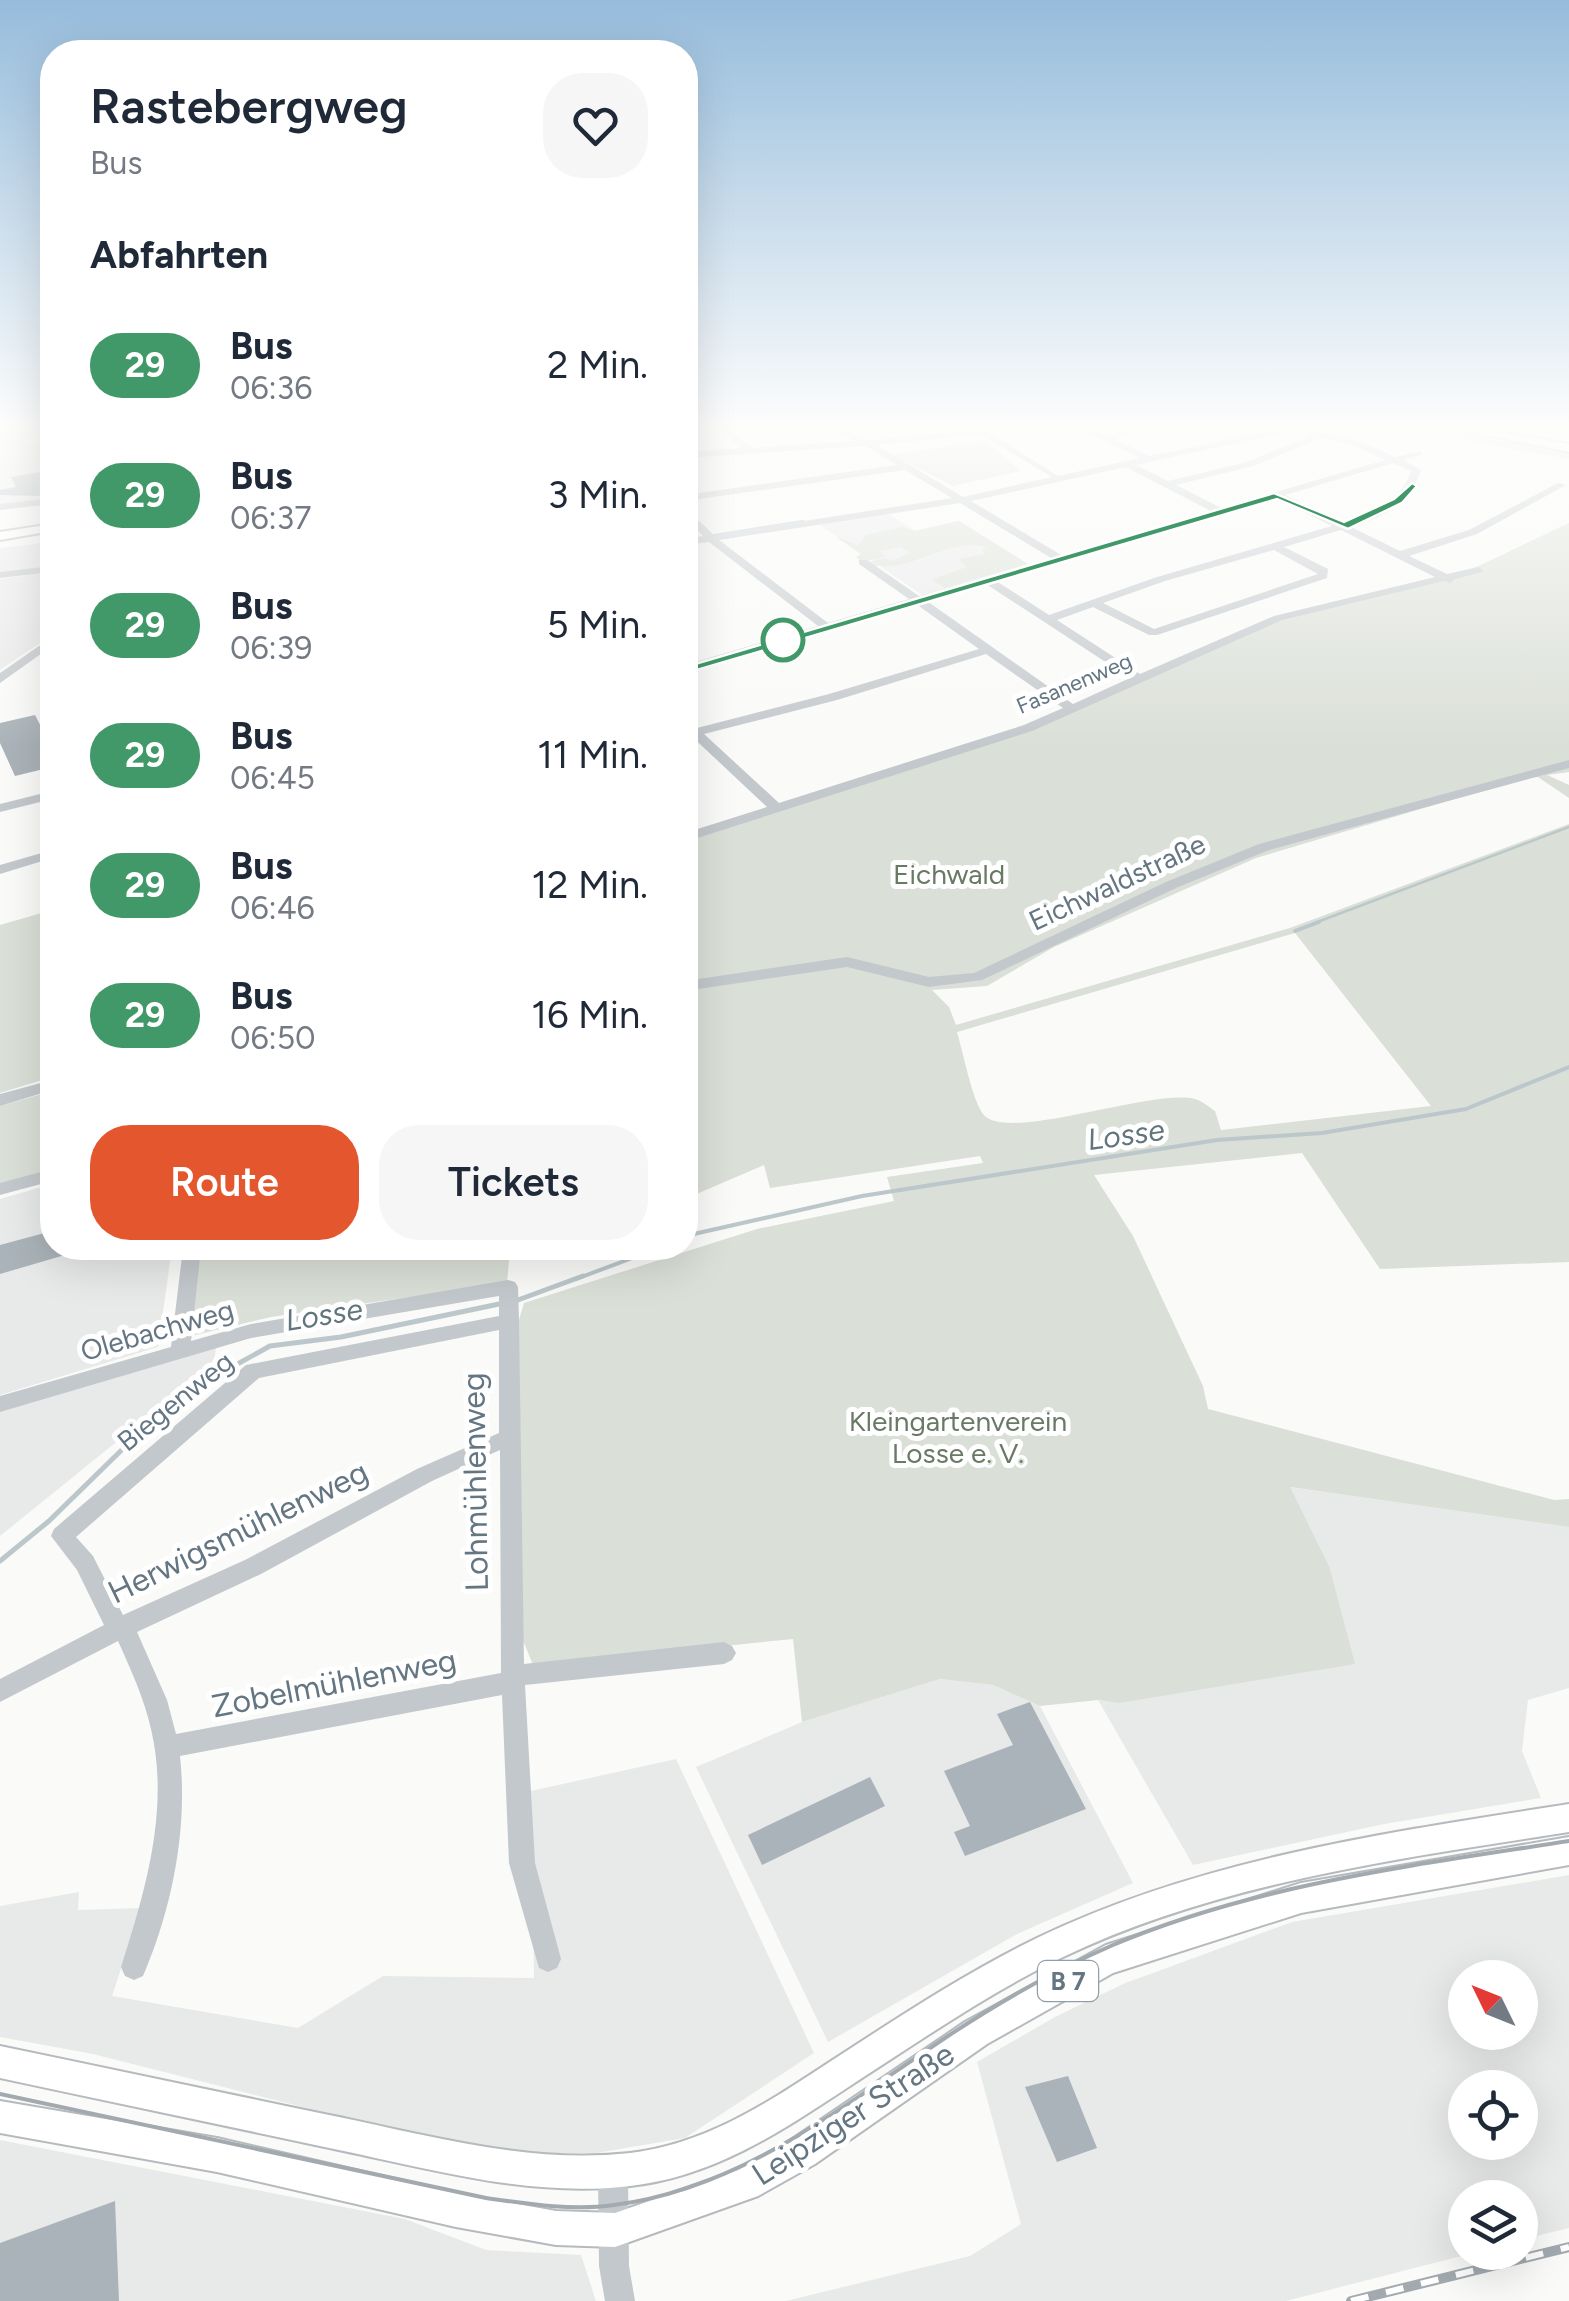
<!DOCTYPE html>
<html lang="de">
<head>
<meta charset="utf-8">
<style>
	:root { --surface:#fff; --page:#f6f6f7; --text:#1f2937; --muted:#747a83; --accent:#e4572e }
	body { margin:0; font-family:Figtree,sans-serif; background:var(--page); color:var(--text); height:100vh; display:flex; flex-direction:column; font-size:38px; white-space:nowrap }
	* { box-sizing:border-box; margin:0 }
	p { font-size:32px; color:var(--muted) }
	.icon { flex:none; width:55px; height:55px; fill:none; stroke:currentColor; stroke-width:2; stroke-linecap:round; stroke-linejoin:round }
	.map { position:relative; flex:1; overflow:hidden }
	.side { position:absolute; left:40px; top:40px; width:658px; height:1220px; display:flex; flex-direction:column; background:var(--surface); border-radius:40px; box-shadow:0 10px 40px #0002 }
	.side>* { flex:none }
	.badge { padding:0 20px; border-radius:32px; font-size:35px; line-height:65px }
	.needle { width:65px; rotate:313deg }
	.buttons { position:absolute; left:1448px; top:1960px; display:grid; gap:20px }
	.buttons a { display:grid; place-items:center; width:90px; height:90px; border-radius:50%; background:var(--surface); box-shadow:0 10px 40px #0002; font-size:50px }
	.map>.badge { position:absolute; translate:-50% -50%; box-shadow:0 0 0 5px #fff }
	h2 { padding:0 50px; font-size:38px; line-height:90px }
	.round { display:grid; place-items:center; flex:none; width:105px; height:105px; border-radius:40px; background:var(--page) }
	.head { display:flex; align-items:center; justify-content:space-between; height:170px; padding:0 50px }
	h1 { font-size:48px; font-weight:600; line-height:75px }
	.action { display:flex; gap:20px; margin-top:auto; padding:20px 50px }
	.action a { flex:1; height:115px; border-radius:40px; background:var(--accent); color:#fff; font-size:40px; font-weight:600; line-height:115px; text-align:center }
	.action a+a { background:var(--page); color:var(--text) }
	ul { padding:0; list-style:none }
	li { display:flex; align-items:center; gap:30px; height:130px; padding:0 50px }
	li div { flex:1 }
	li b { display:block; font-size:38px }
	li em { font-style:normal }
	li .badge { min-width:110px; font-weight:700; text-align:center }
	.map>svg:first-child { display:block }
	.built { fill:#e8e9e9; fill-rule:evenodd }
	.green { fill:#dadfd7; fill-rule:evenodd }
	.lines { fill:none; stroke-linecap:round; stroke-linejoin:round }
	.stream-far2 { stroke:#bbc7cb; stroke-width:2.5 }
	.stream-far1 { stroke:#bbc7cb; stroke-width:4 }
	.stream { stroke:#bbc7cb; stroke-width:5 }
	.building { fill:#aab3b9 }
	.major-casing { stroke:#b5babe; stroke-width:4 }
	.highway-casing { stroke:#b4b9bd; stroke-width:4 }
	.minor { fill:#c3c8cc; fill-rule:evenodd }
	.major { fill:#fff; fill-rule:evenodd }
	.highway { fill:#fff; fill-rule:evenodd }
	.tram { stroke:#a2aab0; stroke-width:4 }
	.rail-casing { stroke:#a2aab0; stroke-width:10 }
	.rail { stroke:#fff; stroke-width:6; stroke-dasharray:18; stroke-linecap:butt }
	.line { fill:#419869; stroke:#fff; stroke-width:2.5 }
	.stop-dot { fill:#fff; stroke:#419869; stroke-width:5 }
	.labels { text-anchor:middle; stroke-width:10; stroke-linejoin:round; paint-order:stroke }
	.far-street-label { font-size:22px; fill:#657683; stroke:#fff }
	.shield { fill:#fff; stroke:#939fa8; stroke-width:2.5 }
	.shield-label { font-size:25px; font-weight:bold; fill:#657683 }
	.park-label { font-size:28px; fill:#687a64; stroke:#fff }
	.street-label { font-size:28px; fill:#657683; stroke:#fff }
	.water-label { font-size:30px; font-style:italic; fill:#60757c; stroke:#fff }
	.near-street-label { font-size:32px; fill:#657683; stroke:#fff }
</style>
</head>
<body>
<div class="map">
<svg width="1569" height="2301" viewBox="0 0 1569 2301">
	<rect width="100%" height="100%" fill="#fafaf8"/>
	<g class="built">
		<polygon points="0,426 19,426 31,446 52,441 52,498 0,505"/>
		<polygon points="887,513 915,531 959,521 1002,548 987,576 922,595 817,523"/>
		<polygon points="52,542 52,566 0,573 0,548"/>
		<polygon points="52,572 52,635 0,670 0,579"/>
		<polygon points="52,1184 52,1248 172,1248 158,1347 0,1395 0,1199"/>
		<polygon points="216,1347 214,1363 0,1536 0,1411"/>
		<polygon points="1289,1487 1569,1527 1569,1688 1528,1700 1522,1751 1541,1798 1384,1824 1193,1865 1098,1700 1119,1703 1329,1566"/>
		<polygon points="940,1679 993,1685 1040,1706 1133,1883 1017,1934 828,2042 696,1767 802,1722"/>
		<polygon points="676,1759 814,2053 685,2138 596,2153 512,2153 406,2133 93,2054 0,2037 0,1906 79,1892 78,1910 141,1908 112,1996 298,2028 383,1976 534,1978 531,1791"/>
		<path d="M1569,1875V2228L1520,2240V2198H1465V2252L1473,2253L1286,2301H786L970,2256L1021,2224L977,2062L1055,2017L1123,1984L1292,1922ZM1465,1978H1520V2032H1465ZM1465,2088H1520V2142H1465Z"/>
		<polygon points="0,2140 405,2219 486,2250 581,2255 596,2301 0,2301"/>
	</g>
	<g class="green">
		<polygon points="1388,426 1421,426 1557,451 1569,453 1569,459"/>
		<polygon points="985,440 1020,471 953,486 892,455"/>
		<path d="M959,521L1028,564L945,588L932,580L966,567L959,559L985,554L982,550L987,547C944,536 907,578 865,563L885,558L891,561L910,553L901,547L879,551L886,556L863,562L856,557L861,554L836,537L858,545L866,535L902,527L915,531Z"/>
		<path d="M1569,523V772L1547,775L1569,785V798L1538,777L1525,778L1256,858L1054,947L987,986L932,990L949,1007L956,1025L1290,928L1569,824V1262L1380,1269L1302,1153L1094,1175L1133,1236L1203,1386L1208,1409L1554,1500L1569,1499V1527L1290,1487L1329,1566L1355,1664L1119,1703L1098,1700L1040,1706L993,1685L940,1679L802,1722L793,1639L533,1665L522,1638L518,1323L524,1303L757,1229L894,1201L887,1177L983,1163L980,1156L770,1188L764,1165L685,1199V836L1026,727L1276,617L1451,579ZM1295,933L1431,1106L1221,1130L1215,1111C1209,1107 1201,1100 1195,1099C1152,1088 1006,1144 983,1114C972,1099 963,1052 957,1032Z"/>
		<polygon points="52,910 52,1077 0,1093 0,925"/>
		<polygon points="52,1091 52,1171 0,1185 0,1106"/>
		<polygon points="201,1248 510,1248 507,1283 271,1317 195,1335 189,1329"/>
	</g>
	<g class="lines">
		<g class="stream-far2">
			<polyline points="1230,439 1288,426"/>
			<polyline points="709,536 803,521"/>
			<polyline points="1312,924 1569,827"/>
		</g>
		<g class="stream-far1">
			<polyline points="1295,931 1319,922"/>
			<polyline points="685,1236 862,1196 1217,1140 1322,1133 1466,1109 1569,1067"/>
			<polyline points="576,1279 659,1248"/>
		</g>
		<g class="stream">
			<polyline points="518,1300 583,1276"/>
			<polyline points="0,1561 49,1521 136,1436 223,1372 270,1346 341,1337 504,1303"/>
		</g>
	</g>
	<g class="building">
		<polygon points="52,470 52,488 40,496 0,495 0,490 16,487 11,477"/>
		<polygon points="35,715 52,748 52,767 15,776 0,743 0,723"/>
		<polygon points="52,1231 52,1248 82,1250 0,1274 0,1245"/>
		<polygon points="1030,1702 1086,1809 965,1856 954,1832 970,1826 944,1771 1013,1745 997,1714"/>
		<polygon points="870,1777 885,1806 762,1865 748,1835"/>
		<polygon points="1068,2076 1097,2148 1057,2162 1025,2087"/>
		<polygon points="115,2201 119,2301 0,2301 0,2243"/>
	</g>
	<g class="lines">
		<g class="major-casing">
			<g id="major">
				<polygon points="52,524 52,531 0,540 0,532"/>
				<path d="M1569,1804V1832C1398,1859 1219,1882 1061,1958C991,1992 927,2036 862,2078C789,2126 719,2176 630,2186C530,2198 431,2169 334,2149C223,2125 111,2102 0,2078V2046C111,2069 223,2093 334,2116C431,2136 530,2164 630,2153C713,2143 777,2096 845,2052C908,2011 971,1970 1039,1937C1204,1858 1389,1832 1569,1804Z"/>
				<polygon points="1569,1837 1569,1865 1301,1913 1113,1973 987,2044 815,2164 758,2196 615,2247 556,2245 456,2227 217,2172 0,2133 0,2101 217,2138 456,2193 556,2211 615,2213 738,2170 791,2140 965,2022 1106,1945 1301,1883"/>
			</g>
		</g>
		<g class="highway-casing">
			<polygon id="highway" points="1441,426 1468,426 1569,444 1569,452"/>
		</g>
		<g class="minor">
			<path d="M717,426H726L752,448L854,441L823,426H834L868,440L1020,426L990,433L1058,476L1140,458L1074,426H1085L1107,436L1140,426H1152L1115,440L1150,456L1294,426L1362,442L1395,457L1421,451V455L1403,460L1421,470C1411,503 1382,518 1351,527L1400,551L1469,530L1558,483L1566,485L1477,534L1409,556L1447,574L1478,567L1483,570L1482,572L1455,579L1450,583L1444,581L1282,620L1032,731L685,842V833L767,807L685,730V719L697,728L829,694L979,649L916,604L685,673V665L818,626L709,542L685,545V539L703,536L685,517V508L714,535L952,498L905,470L685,501V495L897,465L865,446L685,458V452L741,448ZM1292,431L1311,435L1247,462L1168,481L1136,465ZM980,434L1052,477L963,497L877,445ZM1321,438L1356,446L1385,460L1221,508L1176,485L1253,466ZM1393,463L1411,471C1401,502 1371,515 1342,523L1285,495ZM1126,467L1211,511L1061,555L971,501ZM1276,498L1332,526L1157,577L1049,615L996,581ZM960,503L1051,558L919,596L867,560H859V564L909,599L828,623L719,540ZM1341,530L1435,577L1274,616L1140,674L1057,620L1093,607L1149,635H1157L1327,578L1328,569L1284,547ZM1274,550L1318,574L1154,629L1103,603L1165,581ZM986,584L1130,678L1073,704L927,601ZM986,654L1063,708L1024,725L779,803L704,734L837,700Z"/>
			<polygon points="52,498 52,504 0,510 0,504"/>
			<polygon points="52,566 52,572 0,578 0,572"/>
			<polygon points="691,612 697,615 685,620 685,613"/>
			<polygon points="52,637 52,646 0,683 0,673"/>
			<polygon points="1569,760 1569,768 1269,850 1176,888 982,980 929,987 847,967 685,991 685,981 847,957 929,977 974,973 1166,882 1259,844"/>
			<polygon points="52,791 52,799 0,812 0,804"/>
			<polygon points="52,850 52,858 0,874 0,865"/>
			<polygon points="52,1080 52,1090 0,1106 0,1094"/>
			<polygon points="52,1169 52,1181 0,1195 0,1183"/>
			<path d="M183,1248H201L191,1341L251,1324L508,1280L515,1282L518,1287L519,1321L524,1664L724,1642L732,1646L736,1653L732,1660L724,1664L525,1685L535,1863L561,1959L557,1968L548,1972L539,1968L509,1863L502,1695L180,1756C188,1829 172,1909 143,1976L134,1980L125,1976L121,1967C145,1892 170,1809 151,1729C144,1698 131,1670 118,1641L0,1702V1679L104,1625L77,1570L51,1536L54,1529L246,1365L499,1316V1296L251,1338L0,1412V1396L171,1347ZM499,1330V1433L417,1469L245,1560L123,1615L93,1556L76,1537L259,1378ZM500,1450L501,1673L176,1734L167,1700L137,1632L261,1574L432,1481Z"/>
			<polygon points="613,2156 623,2161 628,2171 629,2266 635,2301 605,2301 599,2266 598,2171 603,2161"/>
		</g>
		<use href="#major" class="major"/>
		<use href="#highway" class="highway"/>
		<path class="tram" d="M0,2094L486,2198C528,2204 572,2211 614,2205C742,2189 844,2105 948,2036C1001,2001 1055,1970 1113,1945C1257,1884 1416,1865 1569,1841"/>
		<g class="rail-casing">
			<polyline id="rail" points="1351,2301 1569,2247"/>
		</g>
		<use href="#rail" class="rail"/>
	</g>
	<linearGradient id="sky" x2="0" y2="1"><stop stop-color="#96bcdc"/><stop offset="0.57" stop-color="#fdfdfc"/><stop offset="1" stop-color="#fdfdfc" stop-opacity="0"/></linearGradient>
	<rect width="1569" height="748" fill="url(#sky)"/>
	<polygon class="line" points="1412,483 1417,486 1402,503 1348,529 1277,499 690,672 678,669 1274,493 1344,522 1394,499"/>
	<circle class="stop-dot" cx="783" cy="640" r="20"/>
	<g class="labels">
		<g class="far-street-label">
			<text transform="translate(1074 683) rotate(-23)" y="8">Fasanenweg</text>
		</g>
		<rect class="shield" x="1038" y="1961" width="60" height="40" rx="8"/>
		<g class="shield-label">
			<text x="1068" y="1990">B 7</text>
		</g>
		<g class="park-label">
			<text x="949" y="884">Eichwald</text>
			<text x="958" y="1431">Kleingartenverein<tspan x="958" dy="32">Losse e. V.</tspan></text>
		</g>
		<g class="street-label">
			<text transform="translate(1117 882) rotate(-25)" y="10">Eichwaldstraße</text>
			<text transform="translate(157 1330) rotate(-16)" y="10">Olebachweg</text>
			<text transform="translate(175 1401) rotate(-39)" y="10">Biegenweg</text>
		</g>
		<g class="water-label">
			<text transform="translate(1126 1135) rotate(-8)" y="10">Losse</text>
			<text transform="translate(324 1315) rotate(-9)" y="10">Losse</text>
		</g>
		<g class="near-street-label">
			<text transform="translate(475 1482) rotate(-91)" y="11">Lohmühlenweg</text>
			<text transform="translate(238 1532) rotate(-26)" y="11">Herwigsmühlenweg</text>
			<text transform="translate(334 1683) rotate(-11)" y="11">Zobelmühlenweg</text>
			<text transform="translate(853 2114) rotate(-33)" y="11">Leipziger Straße</text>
		</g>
	</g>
</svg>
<div class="buttons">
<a><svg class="needle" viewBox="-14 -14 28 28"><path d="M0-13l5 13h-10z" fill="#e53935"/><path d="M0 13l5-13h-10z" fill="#747a83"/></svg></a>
<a><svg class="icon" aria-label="locate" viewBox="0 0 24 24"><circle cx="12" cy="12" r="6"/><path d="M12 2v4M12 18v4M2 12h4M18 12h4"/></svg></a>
<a><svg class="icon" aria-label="layers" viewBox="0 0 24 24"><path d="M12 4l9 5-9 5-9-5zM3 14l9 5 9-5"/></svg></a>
</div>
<section class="side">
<div class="head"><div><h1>Rastebergweg</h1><p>Bus</p></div><a class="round"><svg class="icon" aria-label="heart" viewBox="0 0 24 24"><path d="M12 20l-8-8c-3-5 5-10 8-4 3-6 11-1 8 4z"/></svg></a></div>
<h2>Abfahrten</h2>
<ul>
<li><span class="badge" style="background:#419869;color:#fff">29</span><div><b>Bus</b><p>06:36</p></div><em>2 Min.</em></li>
<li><span class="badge" style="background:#419869;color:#fff">29</span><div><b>Bus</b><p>06:37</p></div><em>3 Min.</em></li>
<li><span class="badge" style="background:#419869;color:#fff">29</span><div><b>Bus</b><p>06:39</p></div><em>5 Min.</em></li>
<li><span class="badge" style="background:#419869;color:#fff">29</span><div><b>Bus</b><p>06:45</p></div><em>11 Min.</em></li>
<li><span class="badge" style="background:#419869;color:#fff">29</span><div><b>Bus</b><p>06:46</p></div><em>12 Min.</em></li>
<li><span class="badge" style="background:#419869;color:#fff">29</span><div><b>Bus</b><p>06:50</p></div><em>16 Min.</em></li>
</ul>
<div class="action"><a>Route</a><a>Tickets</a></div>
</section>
</div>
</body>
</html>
